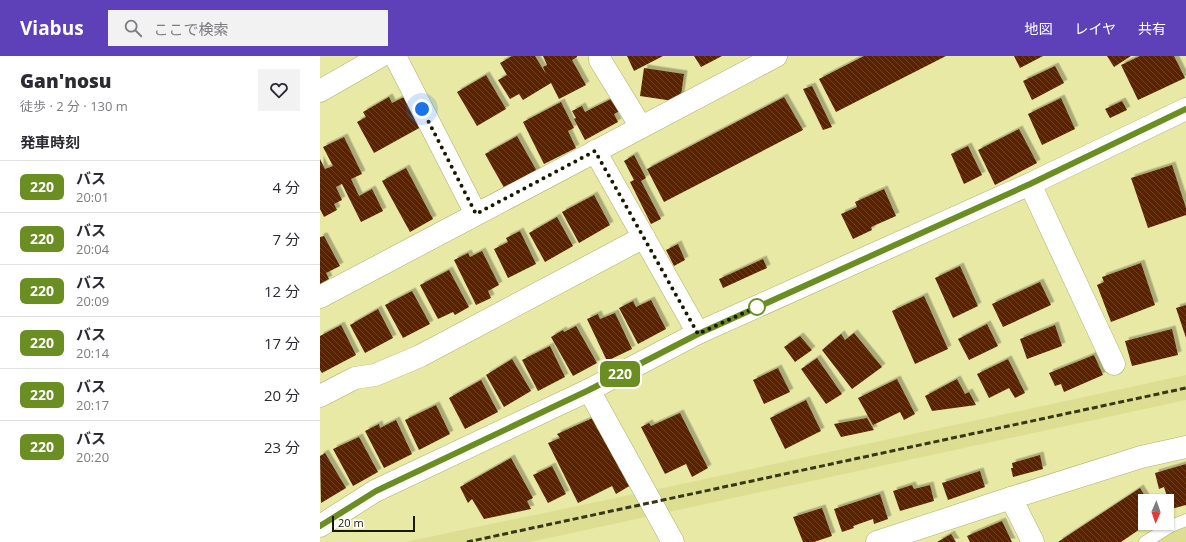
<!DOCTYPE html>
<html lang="ja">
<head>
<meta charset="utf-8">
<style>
	:root { --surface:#fff; --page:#f2f2f3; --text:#2b2b33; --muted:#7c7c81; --line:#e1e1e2; --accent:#5e40b9 }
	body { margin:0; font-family:"Open Sans","Noto Sans JP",sans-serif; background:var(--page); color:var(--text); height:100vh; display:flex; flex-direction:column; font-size:15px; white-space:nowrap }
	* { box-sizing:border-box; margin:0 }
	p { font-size:13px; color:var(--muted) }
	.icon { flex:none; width:22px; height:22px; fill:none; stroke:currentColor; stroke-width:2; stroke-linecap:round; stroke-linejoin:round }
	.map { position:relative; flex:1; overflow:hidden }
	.panel { display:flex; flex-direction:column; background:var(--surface); width:320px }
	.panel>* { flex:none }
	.badge { padding:0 8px; border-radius:6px; font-size:14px; line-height:26px }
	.needle { width:26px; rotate:182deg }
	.tools { position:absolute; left:818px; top:438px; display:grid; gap:8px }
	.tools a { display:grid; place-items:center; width:36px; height:36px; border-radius:0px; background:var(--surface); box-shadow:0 1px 3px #0004; font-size:20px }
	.scale { position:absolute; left:12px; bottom:10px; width:83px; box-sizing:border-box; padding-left:4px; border:2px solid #191900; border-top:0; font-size:11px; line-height:14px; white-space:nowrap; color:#191900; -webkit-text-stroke:3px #fff; paint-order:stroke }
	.you { position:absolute; width:20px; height:20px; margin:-10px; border:3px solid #fff; border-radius:50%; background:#1a73e8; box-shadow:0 0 0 6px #1a73e833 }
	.map>.badge { position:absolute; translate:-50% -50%; box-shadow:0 0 0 2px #fff }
	h2 { padding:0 20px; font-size:15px; line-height:36px }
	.round { display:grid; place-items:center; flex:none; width:42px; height:42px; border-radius:0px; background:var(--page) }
	.summary { display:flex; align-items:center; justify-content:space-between; height:68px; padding:0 20px }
	h1 { font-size:19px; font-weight:800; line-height:30px }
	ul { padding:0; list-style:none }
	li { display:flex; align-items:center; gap:12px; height:52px; padding:0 20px; border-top:1px solid var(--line) }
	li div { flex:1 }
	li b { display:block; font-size:15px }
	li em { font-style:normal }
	li .badge { min-width:44px; font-weight:700; text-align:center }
	header { display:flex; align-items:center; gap:24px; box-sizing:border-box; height:56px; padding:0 20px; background:var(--accent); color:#fff }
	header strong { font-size:19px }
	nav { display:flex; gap:22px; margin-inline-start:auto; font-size:14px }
	.search { width:280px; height:36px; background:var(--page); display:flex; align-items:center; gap:10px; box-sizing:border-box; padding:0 14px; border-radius:0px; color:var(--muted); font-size:15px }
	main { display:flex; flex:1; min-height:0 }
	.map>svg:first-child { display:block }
	.built { fill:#ddde92 }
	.building { fill:url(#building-back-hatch); filter:url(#shadow) }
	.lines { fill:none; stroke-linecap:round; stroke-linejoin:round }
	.service-casing { stroke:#aeaf6c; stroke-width:13 }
	.minor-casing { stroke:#aeaf6c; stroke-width:23 }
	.primary-casing { stroke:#aeaf6c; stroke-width:23 }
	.service { stroke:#fff; stroke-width:12 }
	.minor { stroke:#fff; stroke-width:22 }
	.primary { stroke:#fff; stroke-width:22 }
	.rail { stroke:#373718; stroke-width:3; stroke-dasharray:6 3; stroke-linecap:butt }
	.line-casing { stroke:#fff; stroke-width:9 }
	.line { stroke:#6b8e23; stroke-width:6 }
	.walk { stroke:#191900; stroke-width:4; stroke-dasharray:0 7.2 }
	.stop-dot { fill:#fff; stroke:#6b8e23; stroke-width:2 }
</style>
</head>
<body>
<header>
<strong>Viabus</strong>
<div class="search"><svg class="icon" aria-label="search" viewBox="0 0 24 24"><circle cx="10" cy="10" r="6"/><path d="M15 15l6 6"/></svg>ここで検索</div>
<nav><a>地図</a><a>レイヤ</a><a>共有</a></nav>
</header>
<main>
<section class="panel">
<div class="summary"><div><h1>Gan'nosu</h1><p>徒歩 · 2 分 · 130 m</p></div><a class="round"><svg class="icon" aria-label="heart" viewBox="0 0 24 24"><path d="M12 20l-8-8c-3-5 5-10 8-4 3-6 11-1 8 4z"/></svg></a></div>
<h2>発車時刻</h2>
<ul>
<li><span class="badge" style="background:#6b8e23;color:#fff">220</span><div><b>バス</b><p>20:01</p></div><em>4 分</em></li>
<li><span class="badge" style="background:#6b8e23;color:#fff">220</span><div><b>バス</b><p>20:04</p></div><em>7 分</em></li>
<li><span class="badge" style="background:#6b8e23;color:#fff">220</span><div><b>バス</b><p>20:09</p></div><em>12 分</em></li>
<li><span class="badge" style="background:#6b8e23;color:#fff">220</span><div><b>バス</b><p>20:14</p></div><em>17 分</em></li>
<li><span class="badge" style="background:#6b8e23;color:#fff">220</span><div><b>バス</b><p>20:17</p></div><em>20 分</em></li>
<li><span class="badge" style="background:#6b8e23;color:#fff">220</span><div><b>バス</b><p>20:20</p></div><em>23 分</em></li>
</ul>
</section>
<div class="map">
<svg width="866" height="486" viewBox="0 0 866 486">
	<defs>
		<pattern id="building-back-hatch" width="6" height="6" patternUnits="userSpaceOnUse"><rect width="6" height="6" fill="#5a2400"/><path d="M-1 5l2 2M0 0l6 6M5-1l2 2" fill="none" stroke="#6d4224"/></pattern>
		<filter id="shadow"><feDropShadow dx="3.5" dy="-3.5" stdDeviation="0" flood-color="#0004"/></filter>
	</defs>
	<rect width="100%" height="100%" fill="#e8e9a4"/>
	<g class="built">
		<polygon points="866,319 866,344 210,486 85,486 329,435"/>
		<polygon points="866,467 866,486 834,486"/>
	</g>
	<g class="building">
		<polygon points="192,0 215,0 226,18 223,11 227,9 223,0 257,0 257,1 252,4 266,29 239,43 231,27 203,44 199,38 190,43 178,24 187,19 180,7"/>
		<polygon points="307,0 343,0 314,15"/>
		<polygon points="374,0 402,0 381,11"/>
		<polygon points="544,0 626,0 516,56 499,23"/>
		<polygon points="694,0 723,0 700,12"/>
		<polygon points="787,0 811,0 794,11"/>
		<polygon points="820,0 854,0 865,22 818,44 801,9"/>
		<polygon points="735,10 744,27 712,44 703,25"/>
		<polygon points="324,12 364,18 360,46 320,40"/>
		<polygon points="166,19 186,53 157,70 137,36"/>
		<polygon points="492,30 512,71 503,74 483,33"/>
		<polygon points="69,41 72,47 84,41 101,71 54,97 37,66 46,61 43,56"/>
		<polygon points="464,41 483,74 344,146 327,113"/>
		<polygon points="293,42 300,55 294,58 298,66 265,84 254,63 256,62 252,55 262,50 265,56"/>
		<polygon points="741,42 755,73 722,89 708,58"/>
		<polygon points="802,45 807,54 790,62 785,53"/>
		<polygon points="241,46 254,72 248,75 256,92 224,108 203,66"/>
		<polygon points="699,73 717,107 675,129 658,94"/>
		<polygon points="197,80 219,119 187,137 165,98"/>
		<polygon points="24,81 42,118 31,123 39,140 52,133 63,155 41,166 22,128 16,131 22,144 14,148 17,154 4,161 0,153 0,103 5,113 13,110 3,91"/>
		<polygon points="648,90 662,119 644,128 631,98"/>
		<polygon points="314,99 326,122 321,125 341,163 331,168 310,126 314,124 304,105"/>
		<polygon points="852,109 866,152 866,159 828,172 811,122"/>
		<polygon points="86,112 113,163 90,176 62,125"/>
		<polygon points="564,133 576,160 551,171 552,174 533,183 521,158 537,151 535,146"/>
		<polygon points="274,139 290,169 259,187 242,156"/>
		<polygon points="237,161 253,190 225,206 209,177"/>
		<polygon points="200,175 216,208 188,222 174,193 188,186 186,182"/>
		<polygon points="4,180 20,210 6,217 9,223 0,228 0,181"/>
		<polygon points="358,188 365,204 354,210 346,194"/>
		<polygon points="162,195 179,229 168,235 171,242 156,249 134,204 148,197 150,201"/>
		<polygon points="443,203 447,212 403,232 399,223"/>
		<polygon points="821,207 835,249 791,266 777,229 784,226 782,221"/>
		<polygon points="640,210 658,250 633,262 615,222"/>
		<polygon points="129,214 149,251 135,259 133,256 118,263 100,229"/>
		<polygon points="720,226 731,249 683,271 672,248"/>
		<polygon points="92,235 110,268 83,282 65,249"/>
		<polygon points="604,240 628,293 595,308 572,255"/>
		<polygon points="331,244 346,273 318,288 299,252 313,245 316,251"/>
		<polygon points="866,249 866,282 856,252"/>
		<polygon points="58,253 73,282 45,297 30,269"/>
		<polygon points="295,257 312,293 287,305 267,263 278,258 280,263"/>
		<polygon points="667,268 678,290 649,304 638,283"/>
		<polygon points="21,269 36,299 2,317 0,314 0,280"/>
		<polygon points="735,269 742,290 707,303 700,283"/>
		<polygon points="256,270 277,307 253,320 231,281 243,274 244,276"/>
		<polygon points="852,273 858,299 812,310 805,285"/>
		<polygon points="534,277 562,311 532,333 502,294 521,278 525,284"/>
		<polygon points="480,280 492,294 475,306 464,291"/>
		<polygon points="230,290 245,321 218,335 202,304"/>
		<polygon points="774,299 783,319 744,336 741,328 735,330 729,317"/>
		<polygon points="497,302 522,338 506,348 481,313"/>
		<polygon points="192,303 211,335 184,351 166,319"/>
		<polygon points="688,303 705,337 695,342 689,332 669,342 657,318"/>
		<polygon points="458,312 470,336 444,348 433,324"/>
		<polygon points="577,323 595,358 584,364 580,356 553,369 538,342"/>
		<polygon points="637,323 645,338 649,336 656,349 612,355 605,340"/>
		<polygon points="161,324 178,356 145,373 129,342"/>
		<polygon points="486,344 501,375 465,393 450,362"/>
		<polygon points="116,349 130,378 99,394 85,364"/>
		<polygon points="360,357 388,412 372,421 366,408 345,418 321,371 329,367 331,370"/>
		<polygon points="275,361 311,429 296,438 292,430 258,447 228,387 240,382 237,378"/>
		<polygon points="547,362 554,374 521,381 514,368"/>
		<polygon points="76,364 92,398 64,412 45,375 59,368 60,372"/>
		<polygon points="39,381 58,416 33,430 13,393"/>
		<polygon points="5,397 26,432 1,447 0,400"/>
		<polygon points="720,399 723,413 693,421 691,412 693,412 692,407"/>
		<polygon points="191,402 213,442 207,445 211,453 164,463 152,443 148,447 140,431"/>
		<polygon points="866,408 866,449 851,453 844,431 839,433 835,417"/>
		<polygon points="232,410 246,438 228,447 213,419"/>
		<polygon points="660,415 665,431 628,444 622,427"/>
		<polygon points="592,429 594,433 610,429 614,445 580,455 573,435"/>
		<polygon points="820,432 828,445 825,445 825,467 829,467 801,486 738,486"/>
		<polygon points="560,438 568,463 554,468 553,463 533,470 534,472 522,476 514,453"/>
		<polygon points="502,452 512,480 494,486 483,486 473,461"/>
		<polygon points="682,465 692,486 650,486 647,480"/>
		<polygon points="631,478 636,486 617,486"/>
	</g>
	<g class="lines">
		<g class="service-casing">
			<polyline id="service" points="825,486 851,470 866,464"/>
		</g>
		<g class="minor-casing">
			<g id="minor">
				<polyline points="75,0 156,158"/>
				<polyline points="280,0 280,4 321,71"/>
				<polyline points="0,35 61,0"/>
				<polyline points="275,95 378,277"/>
				<polyline points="710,128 794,308"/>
				<polyline points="0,241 456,0"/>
				<polyline points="269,334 353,486"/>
				<polyline points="0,340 35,322 55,319 100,300 324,181"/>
				<polyline points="691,442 713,486"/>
				<polyline points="557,486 691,442 821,401 866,391"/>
			</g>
		</g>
		<g class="primary-casing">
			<polyline id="primary" points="0,470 55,435 269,334 378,277 710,128 866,53"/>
		</g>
		<use href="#service" class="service"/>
		<use href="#minor" class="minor"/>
		<use href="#primary" class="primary"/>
		<polyline class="rail" points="147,486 866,332"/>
	</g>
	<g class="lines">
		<g class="line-casing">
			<polyline id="line" points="0,470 56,435 269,334 378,278 710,128 866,53"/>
		</g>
		<use href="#line" class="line"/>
		<polyline class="walk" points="102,53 156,158 275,95 378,278 437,251"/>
	</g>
	<circle class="stop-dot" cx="437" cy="251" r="8"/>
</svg>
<div class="tools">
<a><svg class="needle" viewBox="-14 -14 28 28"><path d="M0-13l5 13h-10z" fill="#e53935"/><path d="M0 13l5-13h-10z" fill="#7c7c81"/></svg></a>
</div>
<div class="scale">20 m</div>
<div class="you" style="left:102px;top:53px"></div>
<b class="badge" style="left:300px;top:318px;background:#6b8e23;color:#fff">220</b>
</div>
</main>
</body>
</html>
